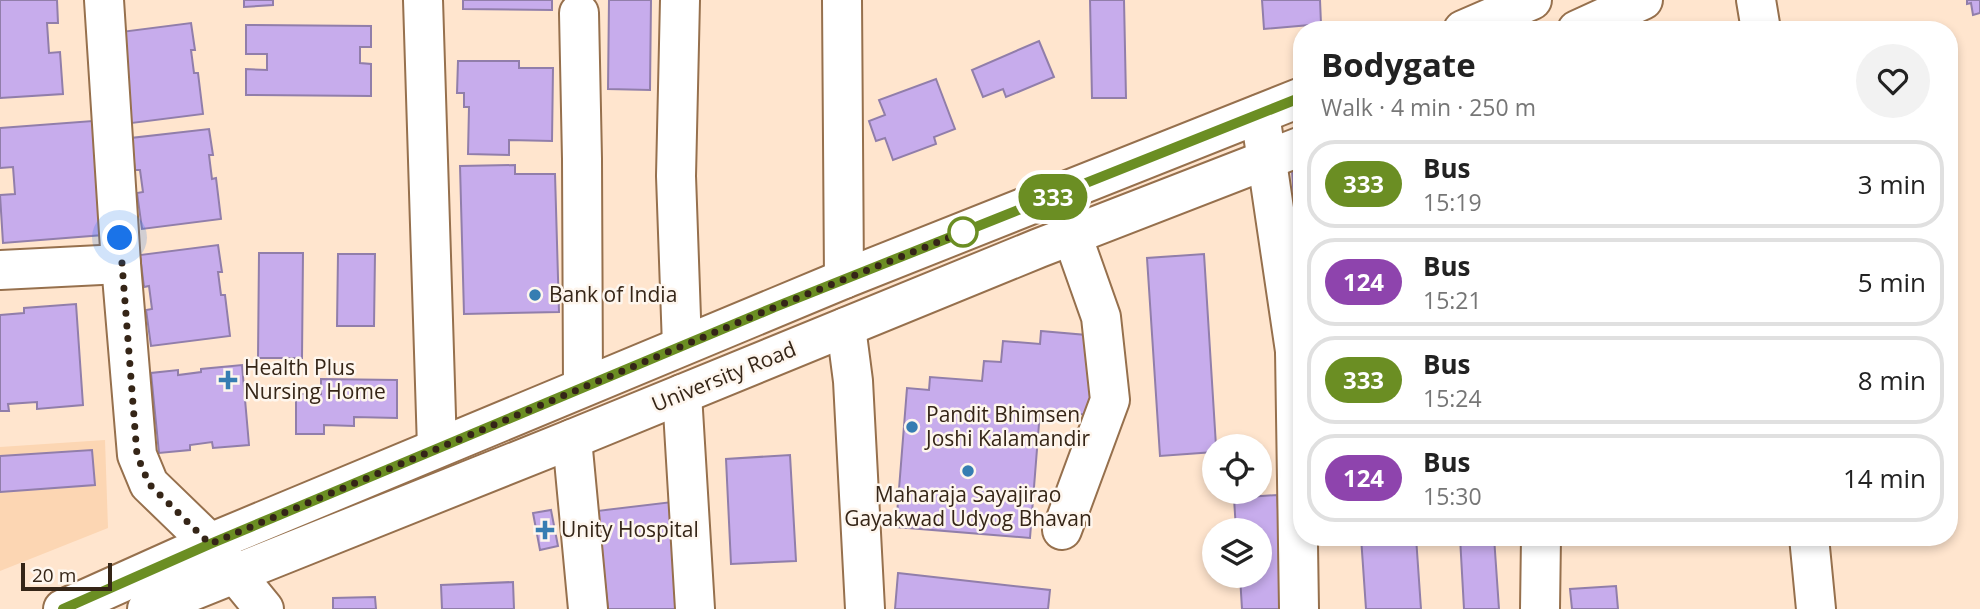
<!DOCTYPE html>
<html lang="en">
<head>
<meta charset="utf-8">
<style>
	:root { --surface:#fff; --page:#f2f2f2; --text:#222; --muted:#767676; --line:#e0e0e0 }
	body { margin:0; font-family:"Open Sans",sans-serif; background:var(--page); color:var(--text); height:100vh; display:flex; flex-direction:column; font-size:26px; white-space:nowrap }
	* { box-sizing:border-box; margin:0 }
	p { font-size:23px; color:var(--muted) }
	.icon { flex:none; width:38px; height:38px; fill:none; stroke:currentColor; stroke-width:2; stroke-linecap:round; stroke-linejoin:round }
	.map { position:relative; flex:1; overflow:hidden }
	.details { position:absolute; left:1293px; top:21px; width:665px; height:525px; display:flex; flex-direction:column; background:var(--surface); border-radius:28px; box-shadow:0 4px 10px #0003 }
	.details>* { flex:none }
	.badge { padding:0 14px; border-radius:23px; font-size:24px; line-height:46px }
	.fabs { position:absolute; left:1202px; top:434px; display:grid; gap:14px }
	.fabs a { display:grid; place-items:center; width:70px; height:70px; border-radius:50%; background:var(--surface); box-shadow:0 4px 10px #0003; font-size:35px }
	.scale { position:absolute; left:21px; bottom:18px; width:91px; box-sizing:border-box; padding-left:7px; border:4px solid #352517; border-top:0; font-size:19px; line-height:24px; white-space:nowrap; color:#352517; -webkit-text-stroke:5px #fef6ee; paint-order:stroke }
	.you { position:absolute; width:35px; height:35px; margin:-18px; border:5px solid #fff; border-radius:50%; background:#1a73e8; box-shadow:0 0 0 10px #1a73e833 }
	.map>.badge { position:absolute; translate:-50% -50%; box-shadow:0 0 0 4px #fff }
	.round { display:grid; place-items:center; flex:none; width:74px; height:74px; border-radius:37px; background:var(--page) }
	.overview { display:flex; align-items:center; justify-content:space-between; height:119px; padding:0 28px }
	h1 { font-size:33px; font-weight:700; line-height:52px }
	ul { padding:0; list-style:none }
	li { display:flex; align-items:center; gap:21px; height:88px; margin:0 14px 10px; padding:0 14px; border:4px solid var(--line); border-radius:28px }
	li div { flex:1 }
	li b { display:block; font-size:26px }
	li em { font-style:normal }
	li .badge { min-width:77px; font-weight:700; text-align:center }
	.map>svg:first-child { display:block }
	.built { fill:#fcd6b3 }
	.building { fill:#c7acec; stroke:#917eaa; stroke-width:2 }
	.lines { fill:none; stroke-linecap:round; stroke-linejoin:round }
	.minor-casing { stroke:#96704d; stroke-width:42 }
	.major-casing { stroke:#96704d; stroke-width:42 }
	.minor { stroke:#fff; stroke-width:38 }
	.major { stroke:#fff; stroke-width:38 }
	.line-casing { stroke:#fff; stroke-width:16 }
	.line { stroke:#6b8e23; stroke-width:10 }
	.walk { stroke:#352517; stroke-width:7; stroke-dasharray:0 12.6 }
	.stop-dot { fill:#fff; stroke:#6b8e23; stroke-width:3.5 }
	.poi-dot { fill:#367db2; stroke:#fef6ee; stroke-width:2.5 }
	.labels { text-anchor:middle; stroke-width:5; stroke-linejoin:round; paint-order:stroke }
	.poi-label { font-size:21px; fill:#352517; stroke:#fef6ee; text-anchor:start }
	.street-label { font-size:21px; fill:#352517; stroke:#fef6ee }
</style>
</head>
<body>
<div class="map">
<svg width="1980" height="609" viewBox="0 0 1980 609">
	<rect width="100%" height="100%" fill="#ffe5ce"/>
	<polygon class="built" points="105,440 108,528 0,571 0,447"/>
	<g class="building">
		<polygon points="0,0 57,0 58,23 47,23 49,53 60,52 63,94 0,98"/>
		<polygon points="244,0 273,0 273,5 244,7"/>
		<polygon points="463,0 552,0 552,10 463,9"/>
		<polygon points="609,0 651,0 650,90 608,89"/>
		<polygon points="1090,0 1124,0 1126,98 1092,98"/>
		<polygon points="1262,0 1320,0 1321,24 1264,29"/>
		<polygon points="1967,0 1980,0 1980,13 1973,15 1971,3 1967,4"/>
		<polygon points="191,23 195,50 191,50 194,73 198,73 203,114 124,124 113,33"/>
		<polygon points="246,25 371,26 371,47 360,47 360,63 371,64 371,96 246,95 246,69 267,70 267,54 246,54"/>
		<polygon points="1039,41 1054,77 1006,97 1003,89 983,97 972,70"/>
		<polygon points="458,61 519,61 519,68 553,68 552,141 509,140 509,155 468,154 469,107 464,107 464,93 457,93"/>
		<polygon points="936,79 955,129 934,137 936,144 893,160 885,138 876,141 869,121 885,115 879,100"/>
		<polygon points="106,120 116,234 3,243 0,195 15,194 13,167 0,168 0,128"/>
		<polygon points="209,129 213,155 209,155 212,179 216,178 221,219 142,229 137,193 143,192 140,170 135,170 131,138"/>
		<polygon points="1291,155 1302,155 1302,231 1296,232"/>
		<polygon points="515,165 515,174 555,174 559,312 464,314 460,166"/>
		<polygon points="218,245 222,272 218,272 221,295 225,295 230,336 151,346 146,310 152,309 149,286 144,287 140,255"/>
		<polygon points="259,253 303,253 302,358 258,358"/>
		<polygon points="338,254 375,254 374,326 337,326"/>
		<polygon points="1204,254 1216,446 1214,446 1214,452 1160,456 1147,258"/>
		<polygon points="76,304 83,405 37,409 37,402 8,404 9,411 0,411 0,315 24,313 24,308"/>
		<polygon points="1041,331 1098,336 1091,415 1040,411 1030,538 896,527 907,388 929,390 930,377 982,381 984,361 1001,362 1003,341 1040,344"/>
		<polygon points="242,365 249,445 213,448 212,442 190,445 190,450 159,453 151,373 178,370 178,375 201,372 201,369"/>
		<polygon points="321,379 397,380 397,418 354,417 354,426 324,425 324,434 296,434 296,394 321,394"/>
		<polygon points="92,450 95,485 0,492 0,456"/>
		<polygon points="790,455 796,561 731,564 726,459"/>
		<polygon points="1277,495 1285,609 1242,609 1240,576 1260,576 1260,530 1236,530 1234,498"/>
		<polygon points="672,502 684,609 608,609 597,511"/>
		<polygon points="551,510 558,546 540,550 533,513"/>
		<polygon points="1361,537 1416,537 1421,609 1366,609"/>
		<polygon points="1460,537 1494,537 1499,609 1464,609"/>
		<polygon points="898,573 1050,590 1048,609 895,609"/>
		<polygon points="513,582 514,609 442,609 441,585"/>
		<polygon points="1616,586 1618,609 1572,609 1570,589"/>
		<polygon points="375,597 376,609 333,609 333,598"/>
	</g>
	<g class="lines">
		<g class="minor-casing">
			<g id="minor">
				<polyline points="104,0 121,264 137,455 149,484 210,543 264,609"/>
				<polyline points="423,0 437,448"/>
				<polyline points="680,0 676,176 682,346"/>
				<polyline points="842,0 844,279"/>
				<polyline points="1756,0 1761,30"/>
				<polyline points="579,13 582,159 583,387"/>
				<polyline points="1260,114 1295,351 1302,351"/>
				<polyline points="0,270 121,264"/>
				<polyline points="846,327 853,381 865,609"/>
				<polyline points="1295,351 1299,609"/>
				<polyline points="682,394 695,609"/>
				<polyline points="572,439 588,609"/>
				<polyline points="1062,530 1110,400 1101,317 1072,235"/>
				<polyline points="1809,537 1816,609"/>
				<polyline points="1540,609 1541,537"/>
			</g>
		</g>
		<g class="major-casing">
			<g id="major">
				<polyline points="1463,30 1532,0"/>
				<polyline points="1577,30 1643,0"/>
				<polyline points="63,609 210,543 844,279 1302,97"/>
				<polyline points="147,609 572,439 1039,248 1302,146"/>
			</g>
		</g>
		<use href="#minor" class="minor"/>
		<use href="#major" class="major"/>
	</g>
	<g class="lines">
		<g class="line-casing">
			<polyline id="line" points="63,609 210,544 775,307 1302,97"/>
		</g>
		<use href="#line" class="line"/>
		<polyline class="walk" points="120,238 137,455 149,484 210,544 775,307 963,232"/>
	</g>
	<circle class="stop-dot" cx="963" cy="232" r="14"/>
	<g class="poi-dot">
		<circle cx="535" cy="295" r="7"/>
		<path d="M224.5 369.5h7v7h7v7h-7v7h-7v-7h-7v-7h7z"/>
		<circle cx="912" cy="427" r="7"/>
		<circle cx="968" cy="471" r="7"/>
		<path d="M541.5 519.5h7v7h7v7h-7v7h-7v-7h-7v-7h7z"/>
	</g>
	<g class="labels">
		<g class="poi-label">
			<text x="549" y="302">Bank of India</text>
			<text x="244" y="375">Health Plus<tspan x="244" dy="24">Nursing Home</tspan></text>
			<text x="926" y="422">Pandit Bhimsen<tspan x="926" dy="24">Joshi Kalamandir</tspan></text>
			<text x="968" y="502" text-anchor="middle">Maharaja Sayajirao<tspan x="968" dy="24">Gayakwad Udyog Bhavan</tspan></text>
			<text x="561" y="537">Unity Hospital</text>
		</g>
		<g class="street-label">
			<text transform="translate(724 377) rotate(-22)" y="7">University Road</text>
		</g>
	</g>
</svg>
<div class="fabs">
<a><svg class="icon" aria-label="locate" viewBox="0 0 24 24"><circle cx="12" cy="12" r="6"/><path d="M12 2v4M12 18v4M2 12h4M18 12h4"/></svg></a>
<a><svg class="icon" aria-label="layers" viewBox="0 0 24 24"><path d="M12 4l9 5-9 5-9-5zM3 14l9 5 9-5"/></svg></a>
</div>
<div class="scale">20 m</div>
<div class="you" style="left:120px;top:238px"></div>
<b class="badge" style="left:1053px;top:197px;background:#6b8e23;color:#fff">333</b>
<section class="details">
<div class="overview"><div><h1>Bodygate</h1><p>Walk · 4 min · 250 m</p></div><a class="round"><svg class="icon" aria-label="heart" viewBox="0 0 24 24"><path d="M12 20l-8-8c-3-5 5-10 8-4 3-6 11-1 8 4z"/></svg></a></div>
<ul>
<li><span class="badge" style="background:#6b8e23;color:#fff">333</span><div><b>Bus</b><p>15:19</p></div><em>3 min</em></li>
<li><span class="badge" style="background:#8e44ad;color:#fff">124</span><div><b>Bus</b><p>15:21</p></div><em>5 min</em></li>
<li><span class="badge" style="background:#6b8e23;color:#fff">333</span><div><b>Bus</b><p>15:24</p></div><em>8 min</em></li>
<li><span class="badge" style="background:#8e44ad;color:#fff">124</span><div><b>Bus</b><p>15:30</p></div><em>14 min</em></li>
</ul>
</section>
</div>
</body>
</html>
